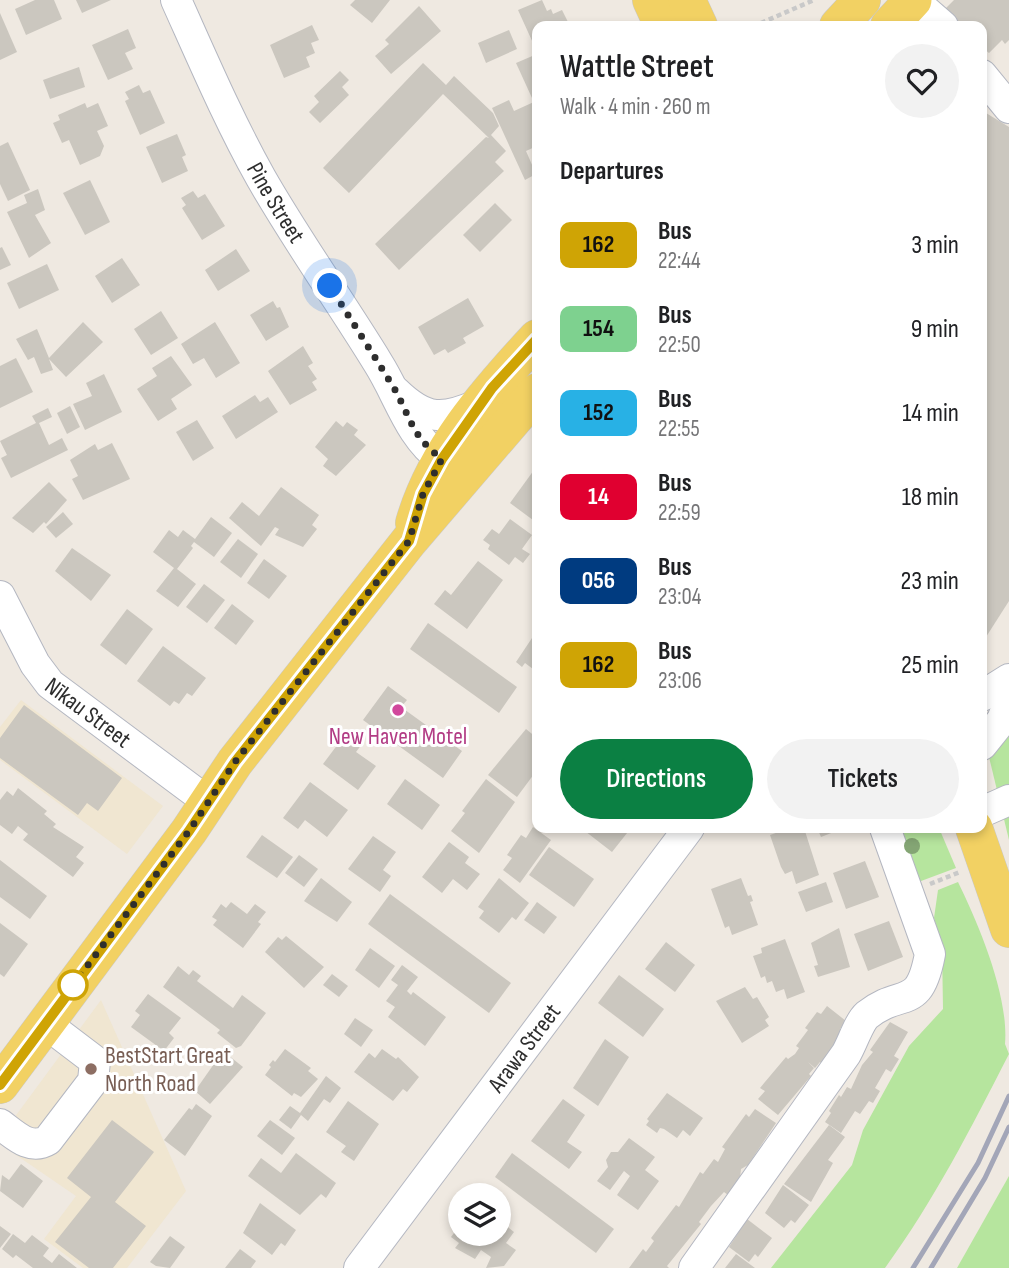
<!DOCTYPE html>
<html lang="en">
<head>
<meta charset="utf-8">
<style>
	:root { --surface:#fff; --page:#f2f2f2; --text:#202124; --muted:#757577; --accent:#0b8043 }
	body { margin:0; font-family:"Sofia Sans Condensed",sans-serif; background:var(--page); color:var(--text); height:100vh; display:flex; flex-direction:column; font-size:26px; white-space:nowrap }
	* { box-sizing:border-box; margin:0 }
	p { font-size:23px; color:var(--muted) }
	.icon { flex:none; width:38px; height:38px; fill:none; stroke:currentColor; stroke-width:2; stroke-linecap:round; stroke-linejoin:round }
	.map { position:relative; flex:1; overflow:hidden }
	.side { position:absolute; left:532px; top:21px; width:455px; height:812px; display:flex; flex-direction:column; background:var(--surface); border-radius:14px; box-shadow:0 4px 10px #0003 }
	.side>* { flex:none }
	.badge { padding:0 14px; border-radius:10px; font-size:24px; line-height:46px }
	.controls { position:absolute; left:448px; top:1183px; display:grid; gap:14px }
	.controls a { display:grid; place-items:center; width:63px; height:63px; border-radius:50%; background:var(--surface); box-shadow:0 4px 10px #0003; font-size:35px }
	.you { position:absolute; width:35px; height:35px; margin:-18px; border:5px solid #fff; border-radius:50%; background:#1a73e8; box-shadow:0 0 0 10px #1a73e833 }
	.map>.badge { position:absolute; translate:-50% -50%; box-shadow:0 0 0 4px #fff }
	h2 { padding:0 28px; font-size:26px; line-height:63px }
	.round { display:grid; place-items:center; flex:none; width:74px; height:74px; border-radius:37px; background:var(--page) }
	.head { display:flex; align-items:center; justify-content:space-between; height:119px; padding:0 28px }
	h1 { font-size:33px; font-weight:600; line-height:52px }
	.action { display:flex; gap:14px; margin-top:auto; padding:14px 28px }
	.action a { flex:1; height:80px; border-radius:42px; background:var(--accent); color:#fff; font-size:28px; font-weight:600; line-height:80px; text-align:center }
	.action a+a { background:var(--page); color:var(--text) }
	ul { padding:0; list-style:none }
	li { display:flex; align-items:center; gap:21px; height:84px; padding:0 28px }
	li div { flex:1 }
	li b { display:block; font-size:26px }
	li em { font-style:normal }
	li .badge { min-width:77px; font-weight:700; text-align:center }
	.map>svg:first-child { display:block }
	.education { fill:#f0e6d1 }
	.green { fill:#b6e59e }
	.building { fill:#cbc7bf }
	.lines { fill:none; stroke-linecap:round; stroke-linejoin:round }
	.minor-casing { stroke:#b4b7c1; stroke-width:32 }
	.major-casing { stroke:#c9c9c9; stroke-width:38 }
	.path { stroke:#c9c9c9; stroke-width:4.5; stroke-dasharray:5 3.5; stroke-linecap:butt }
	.minor { stroke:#fff; stroke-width:30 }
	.major { stroke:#f2d163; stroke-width:37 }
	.rail { stroke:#a3a6b8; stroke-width:5 }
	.tree { fill:#84a574 }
	.line-casing { stroke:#fff; stroke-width:16 }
	.line { stroke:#cfa405; stroke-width:10 }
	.walk { stroke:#2e2e2e; stroke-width:7; stroke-dasharray:0 12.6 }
	.hotel-dot { fill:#d1479c; stroke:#fff; stroke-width:2.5 }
	.stop-dot { fill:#fff; stroke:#cfa405; stroke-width:3.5 }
	.education-dot { fill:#8d6e63; stroke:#fff; stroke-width:2.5 }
	.labels { text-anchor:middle; stroke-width:6; stroke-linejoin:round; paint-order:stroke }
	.street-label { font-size:24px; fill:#2e2e2e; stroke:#fff }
	.hotel-label { font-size:24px; fill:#b23c85; stroke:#fff }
	.education-label { font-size:24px; fill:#785e54; stroke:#fff; text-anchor:start }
</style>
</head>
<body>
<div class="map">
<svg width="1009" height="1268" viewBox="0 0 1009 1268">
	<rect width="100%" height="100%" fill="#efe9e1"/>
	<g class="education">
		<polygon points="21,700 163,806 127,854 0,760 0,727"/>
		<polygon points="101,1000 186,1191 127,1268 83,1268 44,1239 76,1196 0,1144 0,1137"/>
	</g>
	<g class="green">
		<polygon points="1009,731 1009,840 989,757"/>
		<polygon points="895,828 939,828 956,868 913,884"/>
		<path d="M958,882C979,925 1009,996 1005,1044L1009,1054C971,1128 934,1201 885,1268H771L852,1165L863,1130L909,1046L943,1009L942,947L934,918L938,890Z"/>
		<polygon points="1009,1176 1009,1268 957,1268"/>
	</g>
	<g class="building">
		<polygon points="35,0 54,0 62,19 26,35 15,9"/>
		<polygon points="76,0 111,0 82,13"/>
		<polygon points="355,0 390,0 372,23 350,5"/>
		<polygon points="542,0 547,11 551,9 553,14 562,10 570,26 537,26 537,41 533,43 518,10"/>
		<polygon points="954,0 1009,0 1009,40 1005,44 1002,40 989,53 982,47 982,26 958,26 942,12"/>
		<polygon points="419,6 441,31 391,74 375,56 389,44 385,40"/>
		<polygon points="0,13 17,52 0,60"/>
		<polygon points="312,25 319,40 311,43 315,53 306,57 310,67 284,78 270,45"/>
		<polygon points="128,29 136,48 125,53 133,69 108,80 92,45"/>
		<polygon points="509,30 517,49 486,63 478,43"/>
		<polygon points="537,54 537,96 532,98 516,63"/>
		<polygon points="423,63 446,85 454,76 493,113 499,126 491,135 506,151 495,162 504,171 399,270 375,244 486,137 489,138 443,94 349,193 323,168"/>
		<polygon points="79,67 85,87 50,99 43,80"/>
		<polygon points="340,71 349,80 342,87 349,95 320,123 309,112 319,102 314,96"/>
		<polygon points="139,85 143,93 150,90 165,123 140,135 125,101 129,99 125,92"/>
		<polygon points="509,100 514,111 536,101 537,104 537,146 526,151 536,174 525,180 492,108"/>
		<polygon points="85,103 87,108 98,103 108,126 97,131 104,146 100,156 80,165 69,140 62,143 53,123 60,120 58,115"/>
		<polygon points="986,113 1009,127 1009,601 986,637 982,638 982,120"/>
		<polygon points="177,134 186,155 182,157 188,171 162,183 146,147"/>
		<polygon points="8,142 30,190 8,201 0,184 0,146"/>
		<polygon points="90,180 110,222 85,235 63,193"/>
		<polygon points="38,189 45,210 35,215 51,243 29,258 7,212 27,203 24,195"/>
		<polygon points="193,191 198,198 205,194 225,226 202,240 182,208 186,205 181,198"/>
		<polygon points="495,203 512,220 480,252 463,235"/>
		<polygon points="2,247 11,265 0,270 0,248"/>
		<polygon points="236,249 250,271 218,291 205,270"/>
		<polygon points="122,258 140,285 112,303 95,276"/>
		<polygon points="47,264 59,290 19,309 7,283"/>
		<polygon points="468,298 484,326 463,338 466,343 448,353 445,349 434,355 418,327"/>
		<polygon points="273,301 277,308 280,307 289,327 266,341 250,315"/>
		<polygon points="161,311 178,338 151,355 134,329"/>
		<polygon points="83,322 103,342 66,377 49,359 53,370 41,374 34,357 28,360 16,339 37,329 49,358"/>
		<polygon points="215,322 240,363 216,378 204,358 193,364 181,344"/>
		<polygon points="303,346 313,363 308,366 317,379 312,382 317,390 290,405 268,371"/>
		<polygon points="171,356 192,385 171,399 177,409 158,421 137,389 157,376 152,368"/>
		<polygon points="16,358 33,392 0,408 0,366"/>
		<polygon points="104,374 122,412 85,430 73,404 92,396 86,383"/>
		<polygon points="255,395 260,402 268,397 278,412 236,439 222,416"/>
		<polygon points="70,406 80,427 67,434 57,413"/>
		<polygon points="48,408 52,417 39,423 49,445 62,438 68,450 11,478 1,458 7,455 0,441 36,423 32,416"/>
		<polygon points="197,420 214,448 193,461 176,432"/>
		<polygon points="336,421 343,427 347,422 358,430 354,435 366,445 336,476 323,466 328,459 315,447"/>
		<polygon points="112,443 130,479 83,500 72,479 78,476 70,460 95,444 98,450"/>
		<polygon points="534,470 537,473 537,523 510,503"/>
		<polygon points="49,482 67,500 46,524 44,522 33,533 12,518"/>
		<polygon points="281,487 319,515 312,525 317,529 303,547 275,535 279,529 275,527 261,546 229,518 242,502 259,516"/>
		<polygon points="63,512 73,524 56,538 46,527"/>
		<polygon points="211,517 232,533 214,557 194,542 191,546 193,548 177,569 196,584 178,607 156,591 174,568 153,552 169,530 178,537 183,530 195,539"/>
		<polygon points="510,519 532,535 522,549 530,554 523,563 515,557 509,565 488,549 490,545 483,540 492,529 499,534"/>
		<polygon points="238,539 258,554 241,578 220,562"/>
		<polygon points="72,548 111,575 91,601 55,571"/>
		<polygon points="264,559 287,576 269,599 247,583"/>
		<polygon points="478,561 503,580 467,629 434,604 445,590 451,595"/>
		<polygon points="204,584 225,600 207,623 186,607"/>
		<polygon points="232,604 254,621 236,645 214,628"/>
		<polygon points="127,609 153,629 126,665 100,645"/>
		<polygon points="428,623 517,687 499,713 410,649"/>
		<polygon points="532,638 537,643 537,672 525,663 522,667 516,662"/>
		<polygon points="163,646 206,678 192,696 187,693 179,704 174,701 170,706 137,681"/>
		<polygon points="388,686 407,700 401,707 462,751 443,778 363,720"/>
		<polygon points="24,705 122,778 98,811 87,803 78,815 0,758 0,738"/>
		<polygon points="526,729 537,738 537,770 517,797 488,775"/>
		<polygon points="347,732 362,744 356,752 376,766 358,790 323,764"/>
		<polygon points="405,779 440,805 422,830 387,804"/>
		<polygon points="486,779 515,802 479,853 451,831 465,813 462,811"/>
		<polygon points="310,782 348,810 327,837 305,820 298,829 283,818"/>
		<polygon points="18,788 47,811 44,814 56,824 53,827 84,847 76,857 84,863 73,877 23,840 28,834 18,826 12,834 0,825 0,800 7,791 13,796"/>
		<polygon points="533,827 551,840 520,883 503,870 512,858 507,855 521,835 526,838"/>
		<polygon points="581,828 631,828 612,852"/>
		<polygon points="790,828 804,828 819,875 796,884 792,871 785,874 781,867 770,835"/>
		<polygon points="817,828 844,828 821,837"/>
		<polygon points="262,835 293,857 277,878 246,857"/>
		<polygon points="373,836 396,852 383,870 391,876 380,892 348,869"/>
		<polygon points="449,842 469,857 465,863 480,874 467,890 453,879 442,893 422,877"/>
		<polygon points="549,847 594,879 574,907 529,875"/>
		<polygon points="299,855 318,869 304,887 285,873"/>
		<polygon points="0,860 47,896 30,919 0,897"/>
		<polygon points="865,861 879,897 846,909 833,873"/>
		<polygon points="321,878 352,902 337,922 304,901"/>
		<polygon points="499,878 529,903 516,920 512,917 499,933 479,918 484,911 478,907"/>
		<polygon points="741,878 748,896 751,895 753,901 750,902 758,925 732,935 729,926 725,928 711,889"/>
		<polygon points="826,882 833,902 806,912 798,892"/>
		<polygon points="390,894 511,983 489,1013 368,924"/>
		<polygon points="231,902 247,914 255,904 266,912 258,922 261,924 243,948 213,925 217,920 212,917 221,904 226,908"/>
		<polygon points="537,902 557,917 544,934 524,920"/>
		<polygon points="889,921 903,957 868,971 854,934"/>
		<polygon points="0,923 28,944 4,977 0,974"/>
		<polygon points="839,928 850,967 818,977 814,966 818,965 811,943"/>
		<polygon points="286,936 324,967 304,988 265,952 278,937 282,940"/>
		<polygon points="785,939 805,992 787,999 784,989 776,992 772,981 767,983 765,976 761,978 753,956 762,953 761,948"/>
		<polygon points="666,942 695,965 675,992 645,969"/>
		<polygon points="370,948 395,966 379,988 355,970"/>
		<polygon points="402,965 418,977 407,991 411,995 413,992 446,1017 425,1046 388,1017 395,1007 386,1001 398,985 391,980"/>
		<polygon points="178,966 189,975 193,970 201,976 197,981 233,1008 242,995 266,1013 241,1046 236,1048 217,1033 220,1030 163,987"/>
		<polygon points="332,974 348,986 339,997 323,985"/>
		<polygon points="619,975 664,1009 643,1037 598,1003"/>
		<polygon points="745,987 753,999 757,997 769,1017 765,1020 769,1026 742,1043 716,1001"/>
		<polygon points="148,994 181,1018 169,1033 174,1038 164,1051 131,1027 140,1015 135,1011"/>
		<polygon points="827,1006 846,1021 840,1029 843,1031 822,1064 820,1062 815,1068 808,1062 814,1068 809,1074 811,1076 778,1115 758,1099 765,1091 760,1088 786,1057 788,1059 795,1054 799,1048 796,1046 808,1030 805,1028 817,1012 821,1014"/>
		<polygon points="355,1018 373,1030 361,1047 344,1034"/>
		<polygon points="890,1022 908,1032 894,1056 899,1059 891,1072 886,1069 875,1088 880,1091 873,1103 869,1101 860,1114 855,1111 841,1133 825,1122 831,1113 829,1111 839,1095 841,1097 847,1087 851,1089 862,1065 873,1052 870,1050"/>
		<polygon points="605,1039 629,1057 598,1106 573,1088"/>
		<polygon points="285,1049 311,1068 308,1071 318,1079 301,1097 294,1093 292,1096 265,1075 271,1067 269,1065 273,1060 275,1062"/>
		<polygon points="382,1049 396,1059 398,1057 419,1077 407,1092 403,1089 393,1101 354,1072 369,1053 375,1058"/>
		<polygon points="223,1051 243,1067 210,1104 195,1091"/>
		<polygon points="326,1076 341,1088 330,1103 324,1099 308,1121 301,1115 291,1129 279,1120 290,1106 300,1113"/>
		<polygon points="667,1093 703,1118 690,1136 683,1130 677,1138 664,1129 660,1128 657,1133 646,1125 649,1121 647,1119"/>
		<polygon points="563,1099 585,1115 567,1142 582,1152 569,1169 531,1141"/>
		<polygon points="348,1101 379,1124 354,1161 341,1152 346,1146 326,1132"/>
		<polygon points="196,1104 212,1116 185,1156 164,1140 189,1108 192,1110"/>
		<polygon points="755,1109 776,1123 748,1165 741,1169 740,1178 728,1195 724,1192 711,1206 699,1222 701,1224 667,1266 669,1268 629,1268 643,1249 646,1252 654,1241 651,1238 676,1205 679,1207 700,1172 703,1174 714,1159 718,1162 725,1149 722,1147 746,1114 749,1117"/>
		<polygon points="112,1120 154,1152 115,1202 146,1226 113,1268 89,1268 55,1242 91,1197 67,1178"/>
		<polygon points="270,1120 295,1138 282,1155 257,1136"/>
		<polygon points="829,1125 845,1137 828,1160 833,1163 811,1202 784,1184"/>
		<polygon points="629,1138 655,1157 645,1170 659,1181 638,1210 617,1195 630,1176 624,1171 610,1190 597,1181 608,1167 606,1160 611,1152 618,1152"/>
		<polygon points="296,1153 336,1183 326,1198 321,1194 300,1215 248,1176 261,1158 281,1173"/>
		<polygon points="512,1153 614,1229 596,1253 495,1177"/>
		<polygon points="21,1164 43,1181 23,1208 0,1191 2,1175 9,1180"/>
		<polygon points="783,1185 809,1205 795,1223 791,1220 784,1228 765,1213"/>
		<polygon points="260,1203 296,1230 285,1246 281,1243 272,1255 243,1233"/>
		<polygon points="747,1219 772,1238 758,1257 755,1254 749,1262 729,1247"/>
		<polygon points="499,1220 514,1232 506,1243 516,1250 504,1266 486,1268 491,1257 481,1250 475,1259 455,1248 459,1243 451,1237 460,1225 460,1234 499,1234"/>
		<polygon points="0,1226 11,1234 0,1248"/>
		<polygon points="13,1234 25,1243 32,1235 49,1248 43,1256 52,1263 59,1254 77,1268 33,1268 16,1255 13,1258 2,1249"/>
		<polygon points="170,1236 185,1247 170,1268 156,1266 150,1262"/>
		<polygon points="240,1249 256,1261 251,1268 225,1268"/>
		<polygon points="736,1254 755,1268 725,1268"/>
	</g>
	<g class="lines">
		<g class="minor-casing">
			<g id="minor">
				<path id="s1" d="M176,0C203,60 229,121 261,178C297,241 340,301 378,363C399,396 409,436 441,459"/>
				<polyline points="913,0 943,26"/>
				<polyline points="982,75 1009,108"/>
				<path d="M396,392C426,421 443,420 479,404"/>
				<path id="s2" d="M0,596L35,664L50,684L207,801"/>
				<polyline points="982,696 1009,679"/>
				<polyline points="982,745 1002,720 1009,702"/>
				<polyline points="982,812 1009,800"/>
				<path d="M0,1124C15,1135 30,1151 48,1140L93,1081L95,1061L45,1023"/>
				<path id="s3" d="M359,1268L689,828"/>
				<path d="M694,1268L846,1054C852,1044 859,1022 867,1015C902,987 919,1013 930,954L885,828"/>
			</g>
		</g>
		<g class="major-casing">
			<g id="major">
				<polyline points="651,0 663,26"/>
				<polyline points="687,0 699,26"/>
				<polyline points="838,26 862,0"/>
				<polyline points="889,26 913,0"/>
				<path d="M414,523C435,451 486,393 537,338"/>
				<polyline points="974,828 1009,929"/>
				<polyline points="0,1085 189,831 235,762 409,541 537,392"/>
			</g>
		</g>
		<g class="path">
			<polyline points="761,23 814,0"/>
			<polyline points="930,884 960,872"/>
		</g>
		<use href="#minor" class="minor"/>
		<use href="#major" class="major"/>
		<g class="rail">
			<polyline points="913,1268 978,1163 1009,1096"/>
			<polyline points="931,1268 985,1178 1009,1127"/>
		</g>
	</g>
	<circle class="tree" cx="912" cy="846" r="8"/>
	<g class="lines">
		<g class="line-casing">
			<polyline id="line" points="0,1085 189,831 235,762 409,541 423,494 442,459 492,388 537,339"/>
		</g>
		<use href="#line" class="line"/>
		<path class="walk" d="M73,985L189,831L235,762L409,541L423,494L442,459C412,437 411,418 394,388C373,354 351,320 330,286"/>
	</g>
	<circle class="hotel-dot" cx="398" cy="710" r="7"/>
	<circle class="stop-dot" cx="73" cy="985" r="14"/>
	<circle class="education-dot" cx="91" cy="1069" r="7"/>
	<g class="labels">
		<g class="street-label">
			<text dy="8" stroke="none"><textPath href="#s1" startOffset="226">Pine Street</textPath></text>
			<text dy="8" stroke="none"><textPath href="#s2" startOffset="149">Nīkau Street</textPath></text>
			<text dy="8" stroke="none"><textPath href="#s3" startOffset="275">Arawa Street</textPath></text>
		</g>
		<g class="hotel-label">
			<text x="398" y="744">New Haven Motel</text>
		</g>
		<g class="education-label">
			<text x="105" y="1063">BestStart Great<tspan x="105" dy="28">North Road</tspan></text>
		</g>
	</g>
</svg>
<div class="controls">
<a><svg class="icon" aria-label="layers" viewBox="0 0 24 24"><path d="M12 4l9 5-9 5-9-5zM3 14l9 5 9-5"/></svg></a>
</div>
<div class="you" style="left:330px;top:286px"></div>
<section class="side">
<div class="head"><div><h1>Wattle Street</h1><p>Walk · 4 min · 260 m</p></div><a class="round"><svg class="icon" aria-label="heart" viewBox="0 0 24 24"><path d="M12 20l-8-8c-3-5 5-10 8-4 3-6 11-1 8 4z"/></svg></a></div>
<h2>Departures</h2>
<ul>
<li><span class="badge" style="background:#cfa405;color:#111">162</span><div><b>Bus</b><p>22:44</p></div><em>3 min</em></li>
<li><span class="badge" style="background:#7ed18f;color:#111">154</span><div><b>Bus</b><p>22:50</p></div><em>9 min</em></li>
<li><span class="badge" style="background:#28b1e5;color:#111">152</span><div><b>Bus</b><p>22:55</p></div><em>14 min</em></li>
<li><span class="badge" style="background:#e00030;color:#fff">14</span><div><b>Bus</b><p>22:59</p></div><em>18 min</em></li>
<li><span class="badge" style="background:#003b80;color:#fff">056</span><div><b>Bus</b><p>23:04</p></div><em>23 min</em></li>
<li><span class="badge" style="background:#cfa405;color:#111">162</span><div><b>Bus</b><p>23:06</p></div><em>25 min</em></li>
</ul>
<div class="action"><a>Directions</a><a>Tickets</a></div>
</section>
</div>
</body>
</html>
